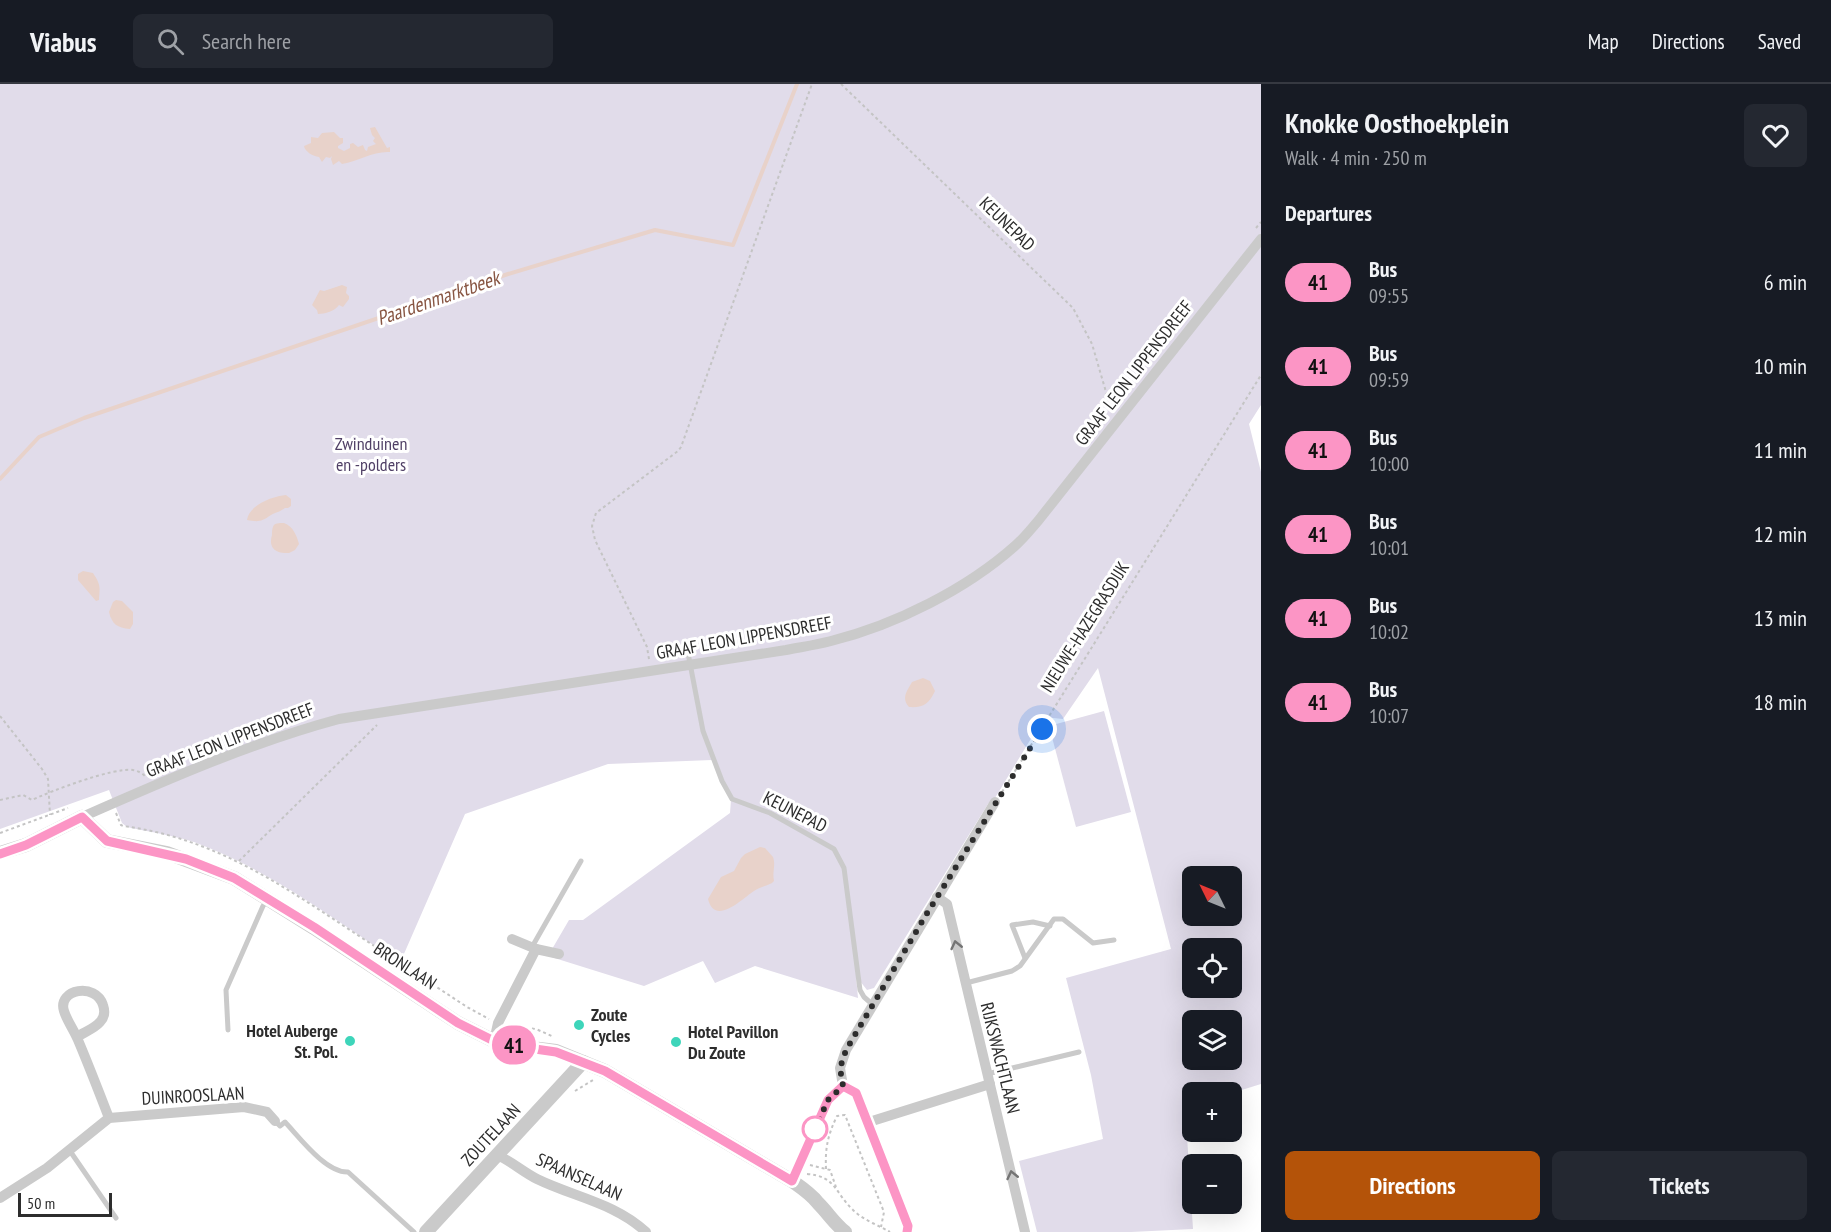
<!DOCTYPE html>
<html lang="en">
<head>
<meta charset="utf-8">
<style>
	:root { --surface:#171b24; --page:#242831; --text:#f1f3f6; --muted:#9ea1a6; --line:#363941; --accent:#b45309 }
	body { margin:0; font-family:"PT Sans Narrow",sans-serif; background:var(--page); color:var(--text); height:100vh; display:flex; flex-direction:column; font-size:22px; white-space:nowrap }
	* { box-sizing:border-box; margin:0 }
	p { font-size:20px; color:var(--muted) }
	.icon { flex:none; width:33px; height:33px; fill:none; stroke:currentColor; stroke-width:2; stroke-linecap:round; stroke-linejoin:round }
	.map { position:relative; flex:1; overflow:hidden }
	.side { display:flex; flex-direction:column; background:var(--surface); width:570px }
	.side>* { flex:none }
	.badge { padding:0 12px; border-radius:20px; font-size:21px; line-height:39px }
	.needle { width:39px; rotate:313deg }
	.buttons { position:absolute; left:1182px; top:782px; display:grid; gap:12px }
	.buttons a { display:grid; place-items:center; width:60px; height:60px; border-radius:9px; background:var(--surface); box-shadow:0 6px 24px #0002; font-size:30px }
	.scale { position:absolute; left:18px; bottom:15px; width:94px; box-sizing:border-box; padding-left:6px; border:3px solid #2d2d2d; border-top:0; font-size:16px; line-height:21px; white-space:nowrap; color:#2d2d2d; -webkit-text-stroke:4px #fff; paint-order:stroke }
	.you { position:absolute; width:30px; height:30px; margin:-15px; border:4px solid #fff; border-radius:50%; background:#1a73e8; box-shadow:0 0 0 9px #1a73e833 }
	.map>.badge { position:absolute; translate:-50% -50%; box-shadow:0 0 0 3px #fff }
	h2 { padding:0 24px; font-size:22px; line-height:54px }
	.round { display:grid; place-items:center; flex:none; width:63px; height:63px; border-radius:9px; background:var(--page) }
	.summary { display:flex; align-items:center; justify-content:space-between; height:102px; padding:0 24px }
	h1 { font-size:28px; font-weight:600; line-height:45px }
	.action { display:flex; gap:12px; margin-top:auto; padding:12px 24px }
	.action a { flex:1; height:69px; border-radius:9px; background:var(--accent); color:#fff; font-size:24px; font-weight:600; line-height:69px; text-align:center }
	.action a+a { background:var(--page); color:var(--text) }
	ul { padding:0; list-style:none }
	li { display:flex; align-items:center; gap:18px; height:84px; padding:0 24px }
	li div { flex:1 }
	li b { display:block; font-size:22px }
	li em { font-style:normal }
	li .badge { min-width:66px; font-weight:700; text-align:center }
	header { display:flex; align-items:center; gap:36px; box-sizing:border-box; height:84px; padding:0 30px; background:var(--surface); border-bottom:2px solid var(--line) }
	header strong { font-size:28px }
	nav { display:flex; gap:33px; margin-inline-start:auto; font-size:21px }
	.search { width:420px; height:54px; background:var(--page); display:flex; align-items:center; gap:15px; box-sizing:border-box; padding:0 21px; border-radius:9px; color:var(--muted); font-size:22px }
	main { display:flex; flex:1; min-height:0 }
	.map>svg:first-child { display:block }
	.green { fill:#e1dcea; fill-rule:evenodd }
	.water { fill:#e8d2ca }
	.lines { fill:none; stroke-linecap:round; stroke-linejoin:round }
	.stream { stroke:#e8d2ca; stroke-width:4 }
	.path { stroke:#c4c4c4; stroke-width:2; stroke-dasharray:3 3; stroke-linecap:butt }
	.service { stroke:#cacaca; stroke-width:5 }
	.minor { stroke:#cacaca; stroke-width:10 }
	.tertiary { stroke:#cacaca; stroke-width:14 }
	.oneway { stroke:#747474 }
	.line-casing { stroke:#fff; stroke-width:14 }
	.line { stroke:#fc95c5; stroke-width:9 }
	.walk { stroke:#2d2d2d; stroke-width:6; stroke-dasharray:0 10.8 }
	.poi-dot { fill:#3ed5ba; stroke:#fff; stroke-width:2 }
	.stop-dot { fill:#fff; stroke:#fc95c5; stroke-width:3 }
	.labels { text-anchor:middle; stroke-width:6; stroke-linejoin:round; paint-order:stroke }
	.street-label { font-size:18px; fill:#2d2d2d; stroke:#fff }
	.park-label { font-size:18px; fill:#4f3f65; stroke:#fff }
	.poi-label { font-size:18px; font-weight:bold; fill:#2d2d2d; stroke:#fff; text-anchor:start }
	.water-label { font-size:20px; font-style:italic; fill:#885643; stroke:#fff }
</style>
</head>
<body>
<header>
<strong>Viabus</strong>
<div class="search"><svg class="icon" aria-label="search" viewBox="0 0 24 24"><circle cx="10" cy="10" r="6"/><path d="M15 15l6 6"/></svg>Search here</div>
<nav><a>Map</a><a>Directions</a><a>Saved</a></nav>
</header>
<main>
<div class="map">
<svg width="1261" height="1148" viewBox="0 0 1261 1148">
	<rect width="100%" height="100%" fill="#fff"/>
	<g class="green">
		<path d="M0,0H1261V321L1249,340L1261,388V1000L1232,1009L1192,1008V1035L1186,1037L1193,1145L1131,1148H1037L1019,1077L1103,1055L1091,991L1066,894L1171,865L1098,584L1063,635L1044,633L995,714L988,720L874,904L867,906L856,892L858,914L755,882L715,899L703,877L644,902L548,872L569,836H583L730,729L731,716L712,676L608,680L465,730L400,879C334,835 268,785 194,758C172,751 149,748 127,743L122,739L109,706L0,745ZM1192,792H1232V831H1192ZM1192,864H1232V903H1192ZM1192,936H1232V975H1192Z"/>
		<polygon points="1104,627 1131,728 1076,743 1049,642"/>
	</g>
	<g class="water">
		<path d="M375,43L387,64L390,63V68C373,67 359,77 342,80L339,77L333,81L331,75L332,72L330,74L326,73L322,78L319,73C313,72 305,68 304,62L311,59V53L318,54L322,49L334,48L340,54H343V59L338,62V64L344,67L350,64V60L353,59L358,63L363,61L365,66L367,67L368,63L376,60L373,57L375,54L372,51L370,44Z"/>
		<path d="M342,201L347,203L346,209L349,212V215L343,223L339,221C335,227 325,230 318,230L317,226L312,221L320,206L324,207Z"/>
		<path d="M286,411L291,415V422L288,424H285C280,428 276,428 271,431C261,438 258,438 247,436C249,421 273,412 286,411Z"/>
		<path d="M284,439C293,442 297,452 299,460L295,466L289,469C276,470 268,464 272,451C272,449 272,443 274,441C276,439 281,439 284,439Z"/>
		<path d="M83,487L93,489C101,501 100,503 99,516L96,517L78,496V490Z"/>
		<path d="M116,516L122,517L133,528V540L130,545C117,544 112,540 109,528L113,518Z"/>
		<path d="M923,594L930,597L935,607C929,620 923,624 909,623C901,614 907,607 912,598Z"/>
		<path d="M760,763L765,764L773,773C776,781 772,788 774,797L772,799C766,802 760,803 754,807C743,814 715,843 708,815L721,793L734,787L741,774L745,770Z"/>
	</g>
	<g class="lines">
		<polyline class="stream" points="0,395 39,353 84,334 508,190 655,146 733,161 797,0"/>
		<g class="path">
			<polyline points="841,0 1073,224 1092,260 1111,325"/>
			<polyline points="1256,144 1261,138"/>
			<polyline points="808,549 826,545"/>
			<polyline points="649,575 647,563 595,456 592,442 596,429 678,367 681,363 812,0"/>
			<polyline points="0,632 42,685 48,695 50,731"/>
			<polyline points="1002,708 1261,291"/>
			<path d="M0,716L23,711L32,716C51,707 114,683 133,686C138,687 142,689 145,692"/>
			<path d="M116,729L121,741L123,742C213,754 279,799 353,848C391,873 429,898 467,923L489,935"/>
			<polyline points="0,749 68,724"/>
			<polyline points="239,777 377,641"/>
			<polyline points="508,942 536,945 554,953"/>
			<polyline points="575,1007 593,996"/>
			<polyline points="810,1081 830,1086 836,1103"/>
			<path d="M826,1085C825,1063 828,1051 837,1032L845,1031L884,1128L881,1143"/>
			<path d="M807,1090C836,1092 835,1109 853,1126C863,1136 878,1141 890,1148"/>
		</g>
		<g class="service">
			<polyline points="688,569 703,647 722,697 732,715 770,729 834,765 844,784 860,906 864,913 872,920"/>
			<polyline points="532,863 581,777"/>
			<polyline points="1025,874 1012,841 1033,838 1050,842"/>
			<polyline points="966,899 1012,887 1020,882 1054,835 1063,835 1093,859 1114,856"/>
			<polyline points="228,946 226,906 263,822 268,816"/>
			<polyline points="987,990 1079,968"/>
			<path d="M275,1037L280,1042L285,1038C300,1054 326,1089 348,1088L414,1148"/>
			<polyline points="70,1067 116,1134"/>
		</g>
		<g class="minor">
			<path d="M82,733C166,696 250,659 339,635L786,566C801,563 816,561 831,557C895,541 967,505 1016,461C1024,454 1031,445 1038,437L1261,155"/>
			<polyline points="937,813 947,820 1025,1148"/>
			<polyline points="512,855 536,865 559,870"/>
			<path d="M77,953C84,948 94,945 100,938C105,933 105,927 103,921C96,898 57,905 64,927C67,937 74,946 78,956C89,982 99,1008 109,1034"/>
			<polyline points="494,957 498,939 536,865"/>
			<polyline points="843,1002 840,984 846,966 995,718"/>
			<polyline points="843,1002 856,1009 908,1142 907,1148"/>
			<polyline points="869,1038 990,1000"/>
			<path d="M497,1071C511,1077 523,1088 537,1095C574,1113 615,1119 646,1148"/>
			<polyline points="792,1097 828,1016 843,1002"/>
			<polyline points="0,1114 47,1084 109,1034 244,1023 267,1028 275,1037"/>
		</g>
		<g class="tertiary">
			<path d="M0,769L26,761L82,733L107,757L167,769L234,794L314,844L458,939L494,957L507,961L556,967L605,987L792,1097C802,1104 811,1110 818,1119C828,1129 834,1139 845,1148"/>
			<polyline points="426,1148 583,978"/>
		</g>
	</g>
	<defs><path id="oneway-chevron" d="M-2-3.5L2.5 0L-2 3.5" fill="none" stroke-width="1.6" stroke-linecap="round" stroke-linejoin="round" transform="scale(1.5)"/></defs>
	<g class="oneway">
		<use href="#oneway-chevron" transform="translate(956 861) rotate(-103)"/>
		<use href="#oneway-chevron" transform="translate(1012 1091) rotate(-103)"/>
	</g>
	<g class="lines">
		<g class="line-casing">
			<polyline id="line" points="0,770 26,761 82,733 107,757 186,775 234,794 314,843 458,939 494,957 507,961 556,968 605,987 792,1097 828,1016 843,1002 856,1009 908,1142 907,1148"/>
		</g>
		<use href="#line" class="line"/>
		<polyline class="walk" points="815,1045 828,1016 843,1002 840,984 846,966 926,831 1042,645"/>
	</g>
	<g class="poi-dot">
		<circle cx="579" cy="941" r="6"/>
		<circle cx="350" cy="957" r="6"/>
		<circle cx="676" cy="958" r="6"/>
	</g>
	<circle class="stop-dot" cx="815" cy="1045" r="12"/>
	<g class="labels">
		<g class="street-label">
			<text transform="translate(1007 140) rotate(44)" y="6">KEUNEPAD</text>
			<text transform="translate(1134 289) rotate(-52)" y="6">GRAAF LEON LIPPENSDREEF</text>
			<text transform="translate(1085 543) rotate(-58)" y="6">NIEUWE-HAZEGRASDIJK</text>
			<text transform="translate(744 554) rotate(-10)" y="6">GRAAF LEON LIPPENSDREEF</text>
			<text transform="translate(230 656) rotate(-21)" y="6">GRAAF LEON LIPPENSDREEF</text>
			<text transform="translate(795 728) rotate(27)" y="6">KEUNEPAD</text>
			<text transform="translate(405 882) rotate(33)" y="6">BRONLAAN</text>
			<text transform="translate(1000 974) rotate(76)" y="6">RIJKSWACHTLAAN</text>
			<text transform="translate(193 1012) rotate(-3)" y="6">DUINROOSLAAN</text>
			<text transform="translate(491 1051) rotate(-47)" y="6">ZOUTELAAN</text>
			<text transform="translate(579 1093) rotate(24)" y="6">SPAANSELAAN</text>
		</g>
		<g class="park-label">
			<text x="371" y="366">Zwinduinen<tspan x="371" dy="21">en -polders</tspan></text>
		</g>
		<g class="poi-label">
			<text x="591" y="937">Zoute<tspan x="591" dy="21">Cycles</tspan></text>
			<text x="338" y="953" text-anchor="end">Hotel Auberge<tspan x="338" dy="21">St. Pol.</tspan></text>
			<text x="688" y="954">Hotel Pavillon<tspan x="688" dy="21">Du Zoute</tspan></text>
		</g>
		<g class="water-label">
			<text transform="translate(438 214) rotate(-19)" y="7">Paardenmarktbeek</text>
		</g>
	</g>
</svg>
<div class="buttons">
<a><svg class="needle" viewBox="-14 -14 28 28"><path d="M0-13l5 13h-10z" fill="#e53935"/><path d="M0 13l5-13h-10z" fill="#9ea1a6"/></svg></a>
<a><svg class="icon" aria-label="locate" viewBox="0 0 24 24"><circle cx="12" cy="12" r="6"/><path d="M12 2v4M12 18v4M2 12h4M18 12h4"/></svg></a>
<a><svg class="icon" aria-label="layers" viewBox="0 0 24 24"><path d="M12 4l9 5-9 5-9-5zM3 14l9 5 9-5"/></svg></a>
<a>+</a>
<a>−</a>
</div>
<div class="scale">50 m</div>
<div class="you" style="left:1042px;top:645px"></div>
<b class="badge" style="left:514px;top:961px;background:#fc95c5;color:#111">41</b>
</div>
<section class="side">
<div class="summary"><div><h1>Knokke Oosthoekplein</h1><p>Walk · 4 min · 250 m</p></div><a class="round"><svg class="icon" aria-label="heart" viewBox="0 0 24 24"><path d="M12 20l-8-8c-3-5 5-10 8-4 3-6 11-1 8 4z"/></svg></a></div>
<h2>Departures</h2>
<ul>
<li><span class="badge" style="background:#fc95c5;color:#111">41</span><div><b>Bus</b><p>09:55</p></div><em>6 min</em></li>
<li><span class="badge" style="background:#fc95c5;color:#111">41</span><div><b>Bus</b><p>09:59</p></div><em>10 min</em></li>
<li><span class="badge" style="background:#fc95c5;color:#111">41</span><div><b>Bus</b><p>10:00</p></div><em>11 min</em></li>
<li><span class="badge" style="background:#fc95c5;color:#111">41</span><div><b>Bus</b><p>10:01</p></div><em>12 min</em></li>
<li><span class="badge" style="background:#fc95c5;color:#111">41</span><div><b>Bus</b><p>10:02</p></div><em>13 min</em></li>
<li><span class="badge" style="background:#fc95c5;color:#111">41</span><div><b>Bus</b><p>10:07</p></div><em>18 min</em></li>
</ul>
<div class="action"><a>Directions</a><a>Tickets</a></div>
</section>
</main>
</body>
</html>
